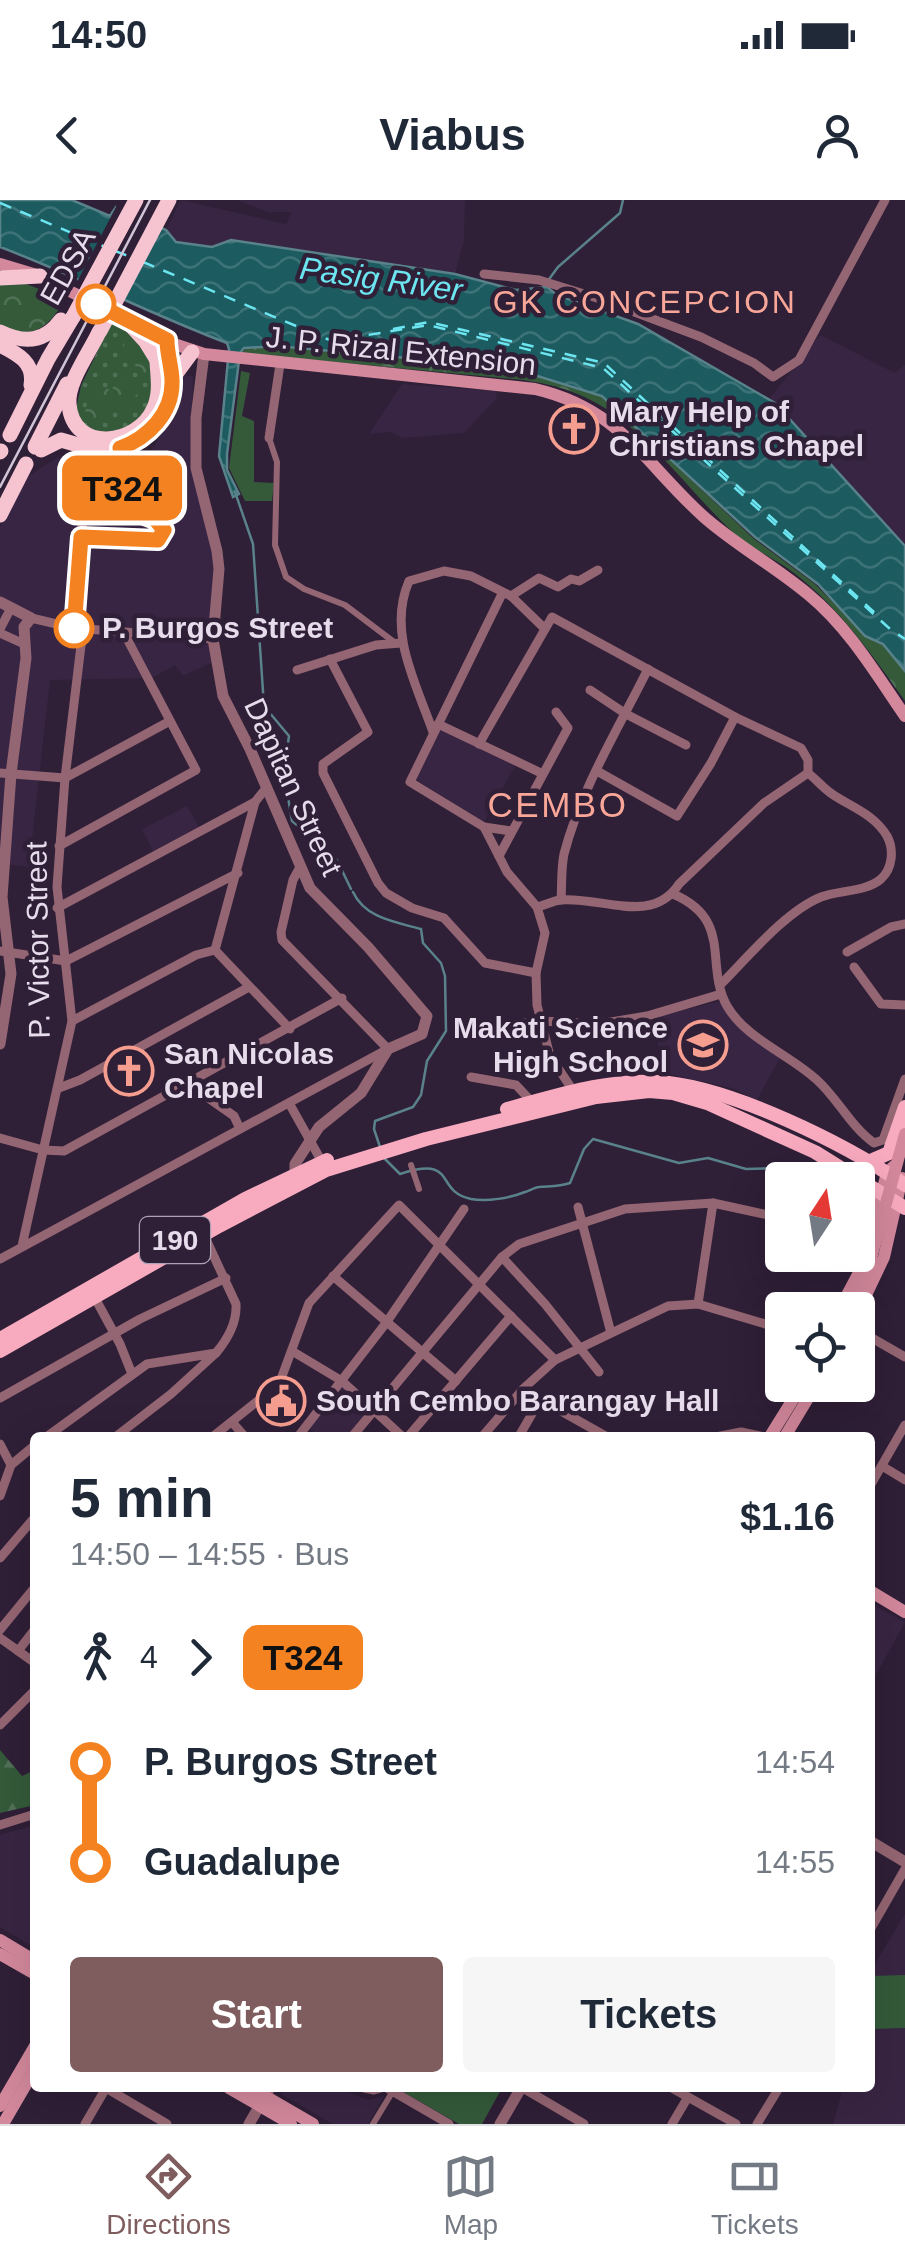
<!DOCTYPE html>
<html lang="en">
<head>
<meta charset="utf-8">
<style>
	:root { --surface:#fff; --page:#f6f6f7; --text:#1f2937; --muted:#747a83; --line:#e0e1e3; --accent:#7f5d5e }
	body { margin:0; font-family:Arial,sans-serif; background:var(--page); color:var(--text); height:100vh; display:flex; flex-direction:column; font-size:38px; white-space:nowrap }
	* { box-sizing:border-box; margin:0 }
	p { font-size:32px; color:var(--muted) }
	.icon { flex:none; width:55px; height:55px; fill:none; stroke:currentColor; stroke-width:2; stroke-linecap:round; stroke-linejoin:round }
	.map { position:relative; flex:1; overflow:hidden }
	.side { position:absolute; left:30px; top:1232px; width:845px; height:660px; display:flex; flex-direction:column; background:var(--surface); border-radius:10px; box-shadow:0 10px 40px #0002 }
	.side>* { flex:none }
	.badge { padding:0 20px; border-radius:15px; font-size:35px; line-height:65px }
	.needle { width:65px; rotate:12deg }
	.tools { position:absolute; left:765px; top:962px; display:grid; gap:20px }
	.tools a { display:grid; place-items:center; width:110px; height:110px; border-radius:10px; background:var(--surface); box-shadow:0 10px 40px #0002; font-size:50px }
	.map>.badge { position:absolute; translate:-50% -50%; box-shadow:0 0 0 5px #fff }
	.legs { display:flex; align-items:center; gap:15px; height:110px; padding:0 40px; font-size:32px }
	.legs p { margin-inline-start:auto }
	.summary { display:flex; align-items:center; justify-content:space-between; height:170px; padding:0 40px }
	h1 { font-size:55px; font-weight:700; line-height:75px }
	.action { display:flex; gap:20px; margin-top:auto; padding:20px 40px }
	.action a { flex:1; height:115px; border-radius:10px; background:var(--accent); color:#fff; font-size:40px; font-weight:700; line-height:115px; text-align:center }
	.action a+a { background:var(--page); color:var(--text) }
	ul { padding:0 40px; list-style:none }
	li { display:flex; align-items:center; gap:35px; height:100px; font-size:38px }
	li i { display:grid; place-items:center; width:15px; height:100%; margin:0 12px; background:currentColor }
	li i::after { content:''; width:25px; height:25px; margin:-12px; border:8px solid; border-radius:50%; background:var(--surface) }
	li p { margin-inline-start:auto }
	li:first-child i { background:linear-gradient(#0000 50%,currentColor 0) }
	li:last-child i { background:linear-gradient(currentColor 50%,#0000 0) }
	.status { display:flex; justify-content:space-between; align-items:center; height:70px; padding:0 50px; background:var(--surface); direction:ltr }
	.status svg { height:28px; fill:currentColor }
	header { display:flex; justify-content:space-between; align-items:center; height:130px; padding:0 40px; background:var(--surface); font-size:45px; font-weight:700 }
	.tab-bar { display:flex; justify-content:space-around; align-items:center; height:140px; border-top:2px solid var(--line); background:var(--surface); font-size:28px; color:var(--muted) }
	.tab-bar a { display:grid; justify-items:center; gap:5px }
	.tab-bar .on { color:var(--accent) }
	.map>svg:first-child { display:block }
	.built { fill:#382543 }
	.grass { fill:#345a3a }
	.forest { fill:url(#forest-firs) }
	.park { fill:url(#park-crowns) }
	.garden { fill:url(#garden-dots) }
	.water { fill:url(#water-waves); stroke:#59828b; stroke-width:2.5 }
	.pier { fill:#2f1f37 }
	.lines { fill:none; stroke-linecap:round; stroke-linejoin:round }
	.stream { stroke:#59828b; stroke-width:2.5 }
	.ferry { stroke:#6ce5f0; stroke-width:2.5; stroke-dasharray:12 10; stroke-linecap:butt }
	.pedestrian { stroke:#946572; stroke-width:6 }
	.minor { stroke:#946572; stroke-width:9 }
	.tertiary { stroke:#946572; stroke-width:11 }
	.secondary { stroke:#d3889c; stroke-width:12 }
	.primary { stroke:#f8aabf; stroke-width:14 }
	.trunk { stroke:#f6c3d0; stroke-width:15 }
	.tram { stroke:#d0c5d6; stroke-width:2.5 }
	.secondary-bridge { stroke:#d3889c; stroke-width:12 }
	.trunk-bridge { stroke:#f6c3d0; stroke-width:15 }
	.line-1-casing { stroke:#fff; stroke-width:22 }
	.line-1 { stroke:#f58220; stroke-width:15 }
	.stop-1-dot { fill:#fff; stroke:#f58220; stroke-width:5 }
	.labels { text-anchor:middle; stroke-width:9; stroke-linejoin:round; paint-order:stroke }
	.shield { fill:#2f1f37; stroke:#afa3b6; stroke-width:2.5 }
	.shield-label { font-size:28px; font-weight:bold; fill:#e6dcec }
	.street-label { font-size:30px; fill:#e6dcec; stroke:#2f1f37 }
	.poi-label { font-size:30px; font-weight:bold; fill:#e6dcec; stroke:#2f1f37; text-anchor:start }
	.stop-label { font-size:30px; font-weight:bold; fill:#e6dcec; stroke:#2f1f37; text-anchor:start }
	.water-label { font-size:32px; font-style:italic; fill:#6ce5f0; stroke:#2f1f37 }
	.neighbourhood-label { font-size:32px; letter-spacing:2.5px; fill:#f8a698; stroke:#2f1f37 }
	.quarter-label { font-size:35px; letter-spacing:2.5px; fill:#f8a698; stroke:#2f1f37 }
</style>
</head>
<body>
<div class="status"><b>14:50</b><svg viewBox="0 0 49 12"><path d="M0 12V9h3v3zM5 12V6h3v6zM10 12V3h3v9zM15 12V0h3v12zM26 1h20v11H26zM47 4h2v5h-2z"/></svg></div>
<header><svg class="icon" aria-label="back" viewBox="0 0 24 24"><path d="M15 5l-7 7 7 7"/></svg>Viabus<svg class="icon" aria-label="person" viewBox="0 0 24 24"><circle cx="12" cy="8" r="4"/><path d="M4 21q1-7 8-7t8 7"/></svg></header>
<div class="map">
<svg width="905" height="1924" viewBox="0 0 905 1924">
	<defs>
		<pattern id="forest-firs" width="22" height="20" patternUnits="userSpaceOnUse" patternTransform="scale(2.5)"><rect width="22" height="20" fill="#345a3a"/><path d="M5 1l3.5 6h-7zM16 11l3.5 6h-7z" fill="#517157"/></pattern>
		<pattern id="park-crowns" width="20" height="18" patternUnits="userSpaceOnUse" patternTransform="scale(2.5)"><rect width="20" height="18" fill="#345a3a"/><path d="M2 6a3 3 0 1 1 6 0M12 15a3 3 0 1 1 6 0" fill="none" stroke="#517157"/></pattern>
		<pattern id="garden-dots" width="8" height="8" patternUnits="userSpaceOnUse" patternTransform="scale(2.5)"><rect width="8" height="8" fill="#345a3a"/><path d="M2 2h.1M6 6h.1" fill="none" stroke="#517157" stroke-width="1.8" stroke-linecap="round"/></pattern>
		<pattern id="water-waves" width="16" height="10" patternUnits="userSpaceOnUse" patternTransform="scale(2.5)"><rect width="16" height="10" fill="#1c5c61"/><path d="M0 5q4-4 8 0t8 0" fill="none" stroke="#3d7378"/></pattern>
	</defs>
	<rect width="100%" height="100%" fill="#2f1f37"/>
	<g class="built">
		<polygon points="181,0 286,24 292,12 267,12 237,0 465,0 464,40 455,74 231,40 212,47 176,42 166,30"/>
		<polygon points="820,135 895,173 905,165 905,346 770,198"/>
		<polygon points="182,175 193,176 191,264 216,362 213,462 183,476 175,465 152,478 50,480 29,667 0,664 0,327 27,277 57,258 68,256 125,267 153,249 170,218 175,191"/>
		<polygon points="402,184 496,191 497,198 464,233 403,238 391,232 369,234"/>
		<polygon points="438,528 515,566 484,622 415,579"/>
		<polygon points="187,606 199,627 153,651 142,629"/>
		<polygon points="720,801 751,838 781,856 757,900 732,888 660,872 656,817"/>
		<polygon points="342,1183 371,1210 347,1237 319,1237 309,1228"/>
		<polygon points="870,1403 905,1422 870,1486"/>
		<polygon points="35,1625 35,1748 0,1727 0,1635"/>
		<polygon points="905,1714 905,1924 833,1924 843,1888 870,1888 870,1774 874,1773 875,1764"/>
		<polygon points="285,1888 338,1888 368,1900 384,1896 368,1924 333,1924 281,1894"/>
	</g>
	<g class="grass">
		<polygon points="241,171 250,173 242,216 254,221 254,282 274,283 272,301 245,301 229,268"/>
		<polygon points="905,1775 905,1828 872,1829 870,1776"/>
		<polygon points="396,1888 502,1888 482,1924 459,1924"/>
	</g>
	<polygon class="forest" points="0,1550 22,1576 35,1570 35,1605 0,1613"/>
	<g class="park">
		<path d="M0,82H21L65,99C50,127 31,142 0,125Z"/>
		<polygon points="112,122 122,126 150,156 152,204 93,232 84,226 81,186"/>
		<path d="M277,146L483,165L531,174L602,196L753,338L815,384L865,435L883,444L905,471V501C872,455 840,408 794,373C776,359 753,350 736,335C685,289 641,218 575,193C558,186 541,183 523,180L241,153L248,147Z"/>
	</g>
	<path class="garden" d="M111,123L125,132C120,147 129,160 140,170L134,183L129,184L115,180L112,191L100,185L91,193L89,192L85,213L93,225L103,215L128,209L144,182L155,181L149,212L117,235L88,229L75,213L81,186Z"/>
	<path class="water" d="M0,0H72L110,16L116,7L166,30L176,42L212,47L231,40L455,74L516,90L547,87L557,95L638,124L775,203L905,346V471L883,444L865,436L818,384L755,337L602,196L531,174L483,165L277,146L244,148L240,153L227,254V270L239,294L233,297L219,256L229,149L227,143C150,114 77,76 0,47Z"/>
	<polygon class="pier" points="118,3 162,23 120,104 77,82"/>
	<g class="lines">
		<g class="stream">
			<polyline points="541,90 558,67 620,13 623,0"/>
			<polyline points="235,292 253,344 264,506 289,536 284,570 287,588"/>
			<polyline points="287,591 292,621 335,656 351,689"/>
			<path d="M353,692C365,718 395,722 421,729L423,743L441,763L445,776L446,831L427,861L421,895L413,907L375,921L374,929L380,947"/>
			<path d="M385,959L400,974C459,955 433,991 471,999C487,1002 510,998 525,992C529,991 535,987 539,987C551,986 558,987 570,983L584,949L593,939L679,963L708,958L746,969L785,968L798,980"/>
			<polyline points="858,1050 859,1051"/>
		</g>
		<g class="ferry">
			<polyline points="0,3 103,46"/>
			<polyline points="115,51 131,57"/>
			<polyline points="143,62 332,141 428,125 603,168 890,429 905,439"/>
			<polyline points="393,129 429,122 604,163 876,414"/>
		</g>
		<g class="pedestrian">
			<polyline points="269,238 277,262 275,345 286,377 304,389 345,405 394,442"/>
			<polyline points="411,965 419,989"/>
			<polyline points="373,1924 393,1891"/>
		</g>
		<g class="minor">
			<polyline points="484,74 539,80 597,98 701,137 754,163 773,177 799,160 885,0"/>
			<polyline points="269,238 280,164"/>
			<polyline points="502,394 410,582 484,627 507,672 537,707 545,733 536,773 537,805 550,856 574,892"/>
			<polyline points="511,396 539,378 558,387 571,379 579,381 598,370"/>
			<polyline points="31,418 74,428 213,439"/>
			<path d="M74,428L83,316L89,308L119,305C123,288 130,265 121,248"/>
			<polyline points="0,429 11,408"/>
			<polyline points="0,433 24,444"/>
			<polyline points="330,459 368,532 323,564 323,573 378,683 386,693 412,708 444,718 485,763 536,773"/>
			<polyline points="297,470 376,445 401,443"/>
			<polyline points="590,490 626,514 686,545"/>
			<polyline points="438,524 541,573"/>
			<path d="M433,532C416,483 387,432 409,381L444,371L471,376L511,396L543,427"/>
			<polyline points="479,544 552,417 735,517 801,548 808,560 808,573"/>
			<polyline points="597,571 677,616 711,563 735,517"/>
			<polyline points="0,573 65,578 170,521"/>
			<polyline points="484,627 511,631"/>
			<polyline points="59,646 196,570 124,433"/>
			<polyline points="499,656 568,528 556,512"/>
			<path d="M673,694C734,720 704,765 727,806C746,839 789,854 817,880C838,899 851,927 874,943L883,940L905,879"/>
			<path d="M561,700C562,685 561,668 564,654C581,589 618,529 648,469"/>
			<path d="M537,707C545,705 553,701 560,700C601,696 652,726 679,684L764,603L808,573"/>
			<polyline points="57,708 255,602"/>
			<polyline points="215,750 255,602 267,587"/>
			<polyline points="215,750 290,829"/>
			<polyline points="0,751 66,761 238,673"/>
			<polyline points="847,752 891,727 905,724"/>
			<polyline points="854,767 881,804 905,805"/>
			<path d="M721,784C748,757 786,711 821,697C839,690 866,692 881,679C893,668 894,649 887,636C874,614 851,607 832,594C823,588 816,579 808,573"/>
			<polyline points="72,821 196,755 215,750"/>
			<polyline points="472,829 541,821 599,824 647,816 721,794"/>
			<polyline points="471,877 516,885 532,902"/>
			<polyline points="187,883 234,916 240,929"/>
			<polyline points="59,888 80,880 249,787"/>
			<polyline points="289,903 322,962"/>
			<polyline points="0,938 43,950 64,951 342,798"/>
			<polyline points="578,1007 611,1133"/>
			<polyline points="22,1046 72,821 57,687 65,578 83,429"/>
			<polyline points="828,1055 831,1057"/>
			<polyline points="502,1057 545,1104 599,1172"/>
			<polyline points="0,1059 388,849 282,740 281,732 293,680 300,667"/>
			<polyline points="333,1076 456,1181"/>
			<polyline points="95,1098 120,1144 132,1174"/>
			<polyline points="698,1104 713,1003"/>
			<polyline points="858,1130 905,1157"/>
			<polyline points="292,1151 342,1181 404,1238"/>
			<polyline points="0,1198 140,1119 226,1078"/>
			<polyline points="232,1222 246,1238"/>
			<path d="M45,1238L147,1164L216,1153C227,1140 237,1122 236,1104L204,1035"/>
			<polyline points="114,1238 171,1194 216,1153"/>
			<polyline points="211,1238 274,1188 281,1179 309,1103 399,1005 555,1160"/>
			<polyline points="297,1238 386,1123 464,1009"/>
			<polyline points="351,1238 502,1057 519,1044 625,1009 713,1003 782,1018"/>
			<polyline points="407,1238 511,1116"/>
			<polyline points="481,1238 524,1188 555,1160 668,1106 698,1104 782,1129"/>
			<polyline points="518,1238 537,1205 545,1202 609,1238"/>
			<polyline points="0,1244 11,1265"/>
			<polyline points="882,1266 905,1280"/>
			<polyline points="870,1286 905,1225"/>
			<polyline points="0,1296 11,1265 35,1245"/>
			<polyline points="0,1358 35,1317"/>
			<polyline points="0,1430 35,1387"/>
			<polyline points="0,1438 35,1463"/>
			<polyline points="18,1451 35,1429"/>
			<polyline points="0,1525 35,1490"/>
			<polyline points="0,1625 35,1614"/>
			<polyline points="870,1730 905,1669"/>
			<polyline points="106,1888 167,1924"/>
			<polyline points="364,1888 374,1890 381,1888"/>
			<polyline points="387,1888 449,1924"/>
			<polyline points="523,1888 584,1924"/>
			<polyline points="672,1888 736,1924"/>
			<polyline points="85,1924 106,1888"/>
			<polyline points="672,1924 688,1897"/>
			<polyline points="757,1924 779,1888"/>
		</g>
		<g class="tertiary">
			<polyline points="204,154 196,218 196,268 217,351 219,369 213,439 223,496 250,549 310,688 368,747 427,816 422,834 388,849 361,893 319,927 295,964 295,979"/>
			<polyline points="0,402 31,418 24,427 26,458 11,574 2,697 11,774 0,844"/>
			<polyline points="716,1238 741,1233 765,1238"/>
			<polyline points="870,1641 905,1662"/>
			<polyline points="249,1924 270,1888"/>
			<polyline points="500,1924 521,1888"/>
		</g>
		<g class="secondary">
			<path d="M0,64L40,76L174,144L204,154L535,189C621,209 644,263 704,317C737,346 776,367 809,395C849,428 876,474 905,516"/>
			<polyline points="839,1110 862,1067 887,973 894,966"/>
			<polyline points="858,1112 884,1057 902,978"/>
			<polyline points="769,1238 802,1185"/>
			<polyline points="784,1238 816,1185"/>
			<polyline points="870,1391 905,1412"/>
			<polyline points="0,1740 35,1761"/>
			<polyline points="0,1754 35,1774"/>
			<polyline points="229,1888 291,1924"/>
			<polyline points="251,1888 313,1924"/>
			<polyline points="0,1906 35,1846"/>
			<polyline points="3,1924 35,1869"/>
		</g>
		<g class="primary">
			<path d="M507,909C556,896 607,879 658,882C729,886 846,944 905,985"/>
			<polyline points="866,963 889,953 905,907"/>
			<polyline points="0,1139 245,999 327,960"/>
			<polyline points="0,1151 219,1026 326,970 426,939 596,897 649,891 673,893 707,903 815,952 905,1008"/>
		</g>
		<g class="trunk">
			<polyline points="0,78 40,76"/>
			<polyline points="123,117 146,142 157,160"/>
			<path d="M0,132C25,144 45,142 61,120"/>
			<path d="M99,132C90,152 67,182 69,204C73,254 138,246 154,208C163,188 155,167 157,146L167,140"/>
			<path d="M0,145C18,154 35,163 31,185"/>
			<polyline points="172,179 192,152"/>
			<path d="M154,227C179,195 168,176 167,140"/>
			<polyline points="10,235 48,159 73,117"/>
			<polyline points="35,247 67,184"/>
			<polyline points="41,250 61,240 99,251 128,246"/>
			<polyline points="0,252 1,251"/>
			<polyline points="0,315 26,264"/>
		</g>
		<polyline class="tram" points="0,287 150,0"/>
		<polyline class="secondary-bridge" points="848,1106 868,1069 905,934"/>
		<g class="trunk-bridge">
			<polyline points="73,117 136,0"/>
			<polyline points="100,131 169,0"/>
		</g>
	</g>
	<g class="lines">
		<g class="line-1-casing">
			<path id="line-1" d="M74,428L81,337L158,340L164,330L155,319L119,305C123,288 130,265 120,248C148,238 173,213 172,181C172,168 167,154 167,140L96,104"/>
		</g>
		<use href="#line-1" class="line-1"/>
	</g>
	<defs>
		<g id="church-ring" transform="scale(2.5)"><circle r="9.5" fill="#2f1f37" stroke="#f59d8e" stroke-width="1.5"/><path d="M-1.2-6h2.4v3.5h3.3v2.4h-3.3V6h-2.4V-.1h-3.3v-2.4h3.3Z" fill="#f59d8e"/></g>
		<g id="school-ring" transform="scale(2.5)"><circle r="9.5" fill="#2f1f37" stroke="#f59d8e" stroke-width="1.5"/><path d="M0-5L7-2L0 1L-7-2ZM-4 1L0 2.5L4 1V4Q0 6-4 4Z" fill="#f59d8e"/></g>
		<g id="civic-ring" transform="scale(2.5)"><circle r="9.5" fill="#2f1f37" stroke="#f59d8e" stroke-width="1.5"/><path d="M-.6-6.5H3V-4.5H.6V-3L4-1V1h2V6H-6V1h2V-1L-.6-3ZM-1.2 2.5V6h2.4V2.5Z" fill="#f59d8e"/></g>
	</defs>
	<g fill-rule="evenodd">
		<use href="#church-ring" x="574" y="229"/>
		<use href="#school-ring" x="703" y="845"/>
		<use href="#church-ring" x="129" y="871"/>
		<use href="#civic-ring" x="281" y="1201"/>
	</g>
	<g class="stop-1-dot">
		<circle cx="96" cy="104" r="18"/>
		<circle cx="74" cy="428" r="18"/>
	</g>
	<g class="labels">
		<rect class="shield" x="140" y="1017" width="70" height="46" rx="8"/>
		<g class="shield-label">
			<text x="175" y="1050">190</text>
		</g>
		<g class="street-label">
			<text transform="translate(68 67) rotate(-61)" y="10">EDSA</text>
			<text transform="translate(401 151) rotate(6)" y="10">J. P. Rizal Extension</text>
			<text transform="translate(293 587) rotate(65)" y="10">Dapitan Street</text>
			<text transform="translate(38 740) rotate(-91)" y="10">P. Victor Street</text>
		</g>
		<g class="poi-label">
			<text x="609" y="222">Mary Help of<tspan x="609" dy="34">Christians Chapel</tspan></text>
			<text x="668" y="838" text-anchor="end">Makati Science<tspan x="668" dy="34">High School</tspan></text>
			<text x="164" y="864">San Nicolas<tspan x="164" dy="34">Chapel</tspan></text>
			<text x="316" y="1211">South Cembo Barangay Hall</text>
		</g>
		<g class="stop-label">
			<text x="102" y="438">P. Burgos Street</text>
		</g>
		<g class="water-label">
			<text transform="translate(381 79) rotate(8)" y="11">Pasig River</text>
		</g>
		<g class="neighbourhood-label">
			<text x="645" y="113">GK CONCEPCION</text>
		</g>
		<g class="quarter-label">
			<text x="558" y="617">CEMBO</text>
		</g>
	</g>
</svg>
<div class="tools">
<a><svg class="needle" viewBox="-14 -14 28 28"><path d="M0-13l5 13h-10z" fill="#e53935"/><path d="M0 13l5-13h-10z" fill="#747a83"/></svg></a>
<a><svg class="icon" aria-label="locate" viewBox="0 0 24 24"><circle cx="12" cy="12" r="6"/><path d="M12 2v4M12 18v4M2 12h4M18 12h4"/></svg></a>
</div>
<b class="badge" style="left:122px;top:288px;background:#f58220;color:#111">T324</b>
<section class="side">
<div class="summary"><div><h1>5 min</h1><p>14:50 – 14:55 · Bus</p></div><b>$1.16</b></div>
<div class="legs"><svg class="icon" aria-label="walk" viewBox="0 0 24 24"><circle cx="13" cy="4" r="2"/><path d="M13 8l-2 6 4 7M11 14l-3 7M7 12l3-4h3l4 4"/></svg>4<svg class="icon" aria-label="forward" viewBox="0 0 24 24"><path d="M9 5l7 7-7 7"/></svg><b class="badge" style="background:#f58220;color:#111">T324</b></div>
<ul>
<li><i style="color:#f58220"></i><b>P. Burgos Street</b><p>14:54</p></li>
<li><i style="color:#f58220"></i><b>Guadalupe</b><p>14:55</p></li>
</ul>
<div class="action"><a>Start</a><a>Tickets</a></div>
</section>
</div>
<nav class="tab-bar">
<a class="on"><svg class="icon" aria-label="directions" viewBox="0 0 24 24"><path d="M12 3l9 9-9 9-9-9zM9 14v-3h6M13 9l2 2-2 2"/></svg>Directions</a>
<a><svg class="icon" aria-label="map" viewBox="0 0 24 24"><path d="M3 6l6-2 6 2 6-2v14l-6 2-6-2-6 2zM9 4v14M15 6v14"/></svg>Map</a>
<a><svg class="icon" aria-label="tickets" viewBox="0 0 24 24"><path d="M3 7h18v10H3zM15 7v10"/></svg>Tickets</a>
</nav>
</body>
</html>
